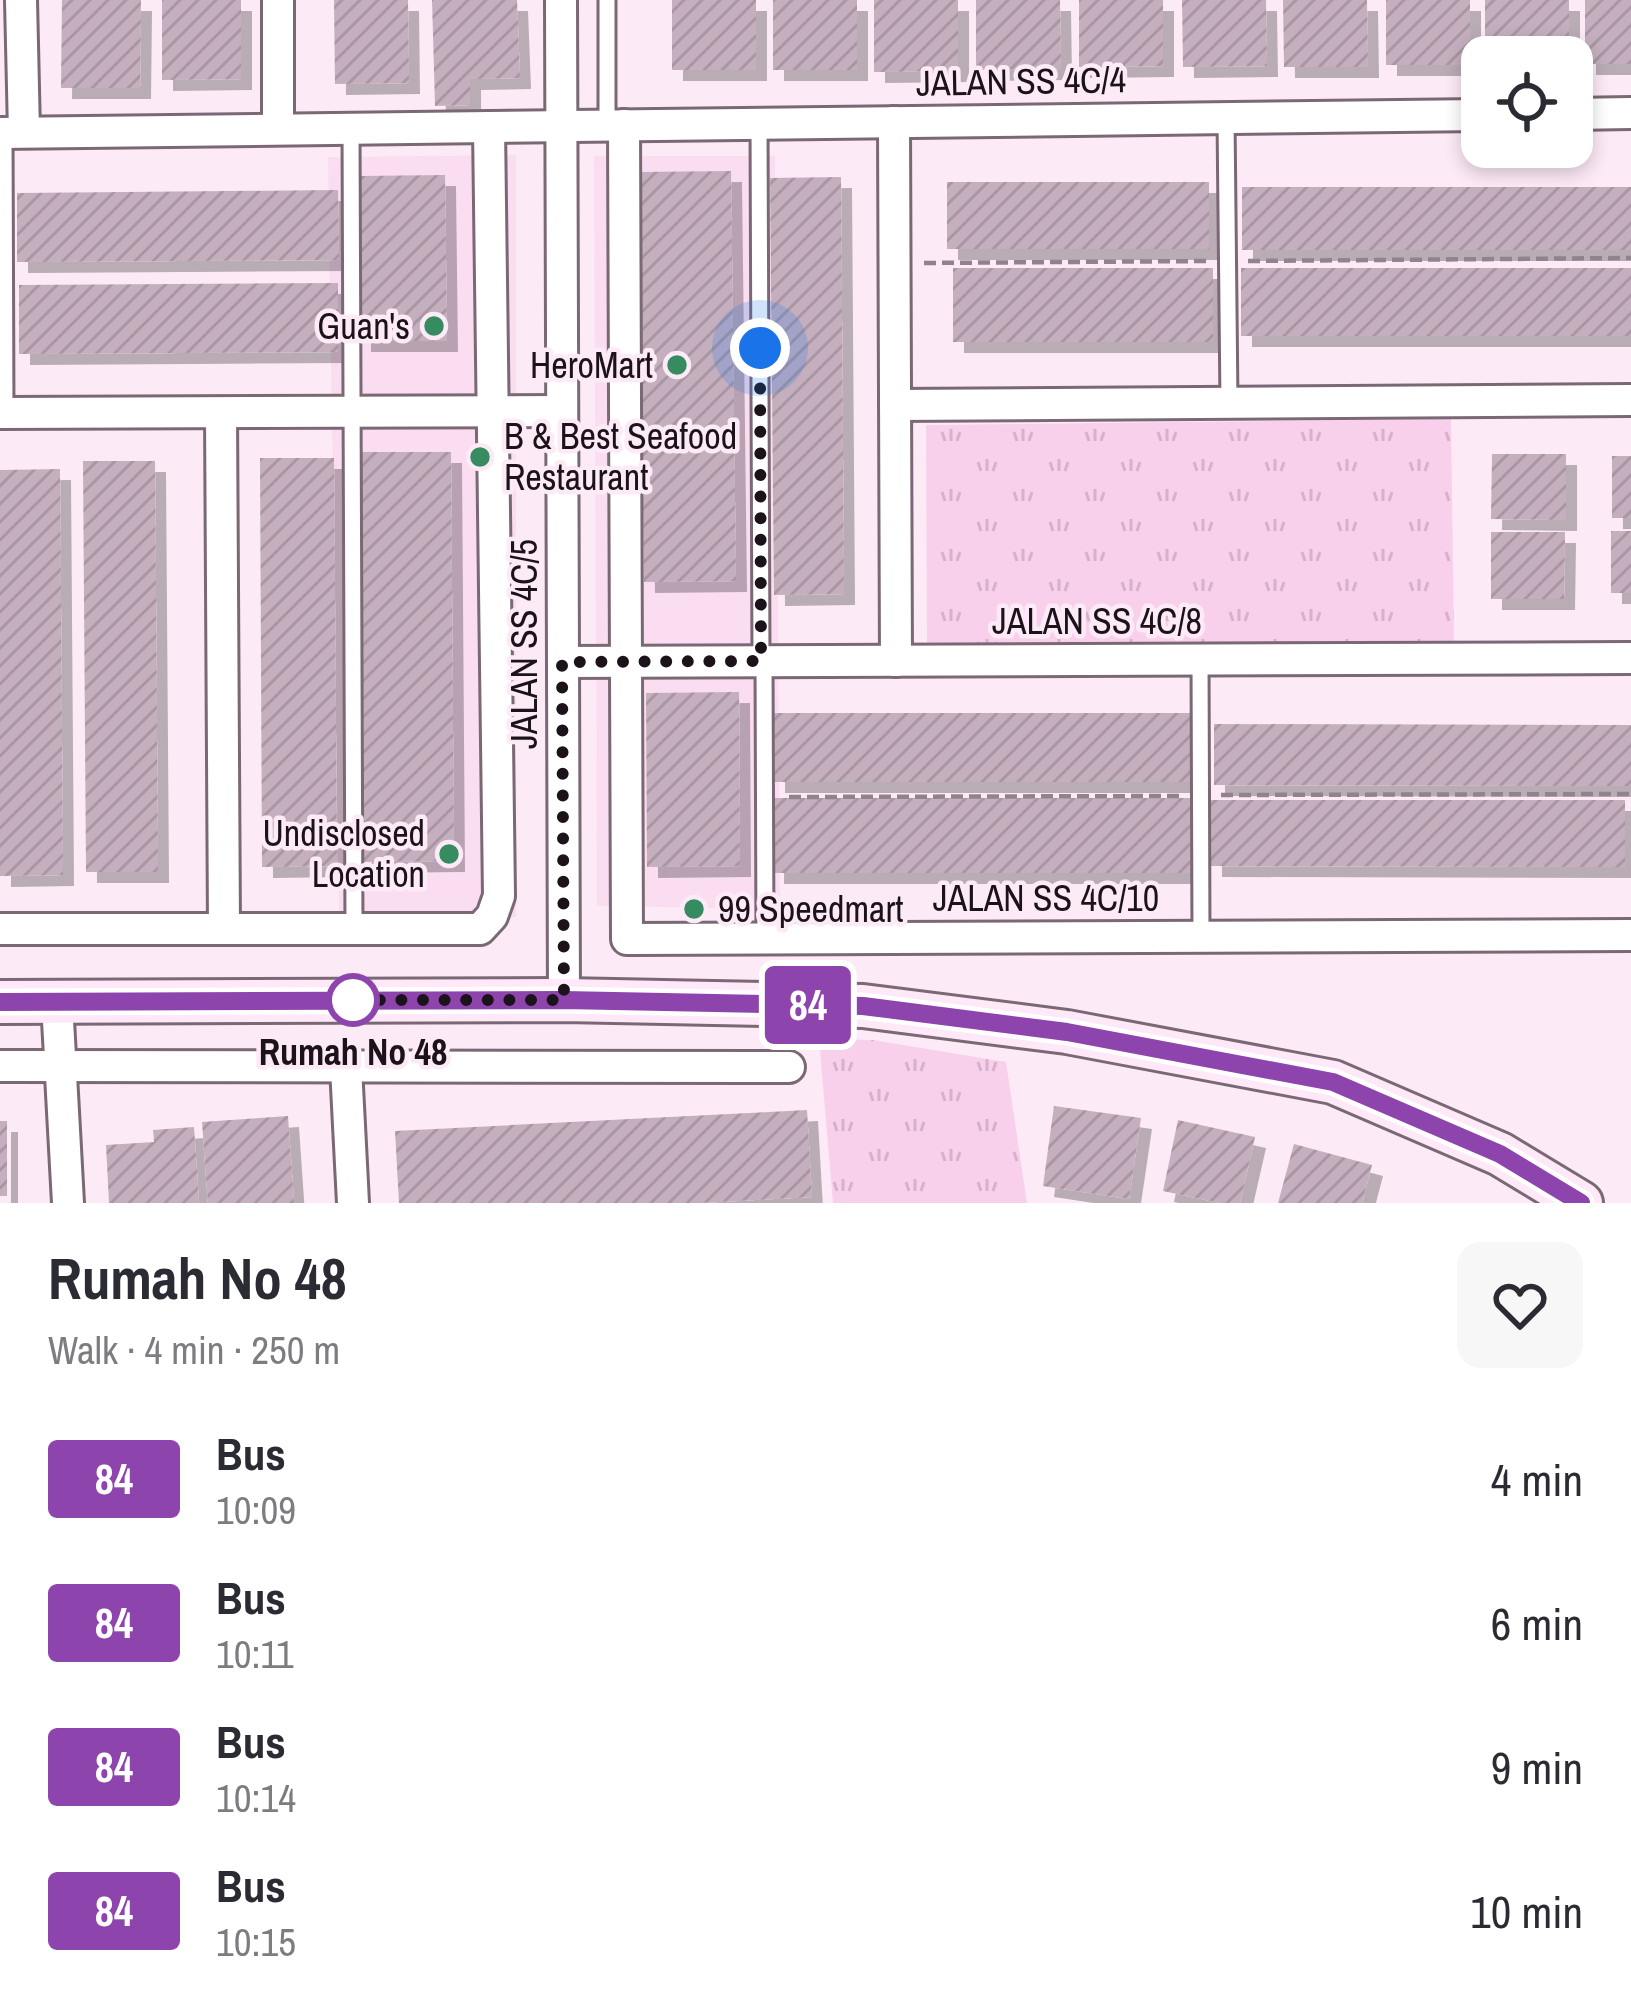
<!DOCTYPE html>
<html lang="en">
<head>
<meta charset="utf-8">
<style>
	:root { --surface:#fff; --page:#f7f7f7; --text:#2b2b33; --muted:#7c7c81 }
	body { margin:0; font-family:"Archivo Narrow",sans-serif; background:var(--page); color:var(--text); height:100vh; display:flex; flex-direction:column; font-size:45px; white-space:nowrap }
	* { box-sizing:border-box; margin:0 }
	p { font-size:39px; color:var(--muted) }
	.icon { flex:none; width:66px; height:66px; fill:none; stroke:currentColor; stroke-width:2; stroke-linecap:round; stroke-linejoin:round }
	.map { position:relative; height:1203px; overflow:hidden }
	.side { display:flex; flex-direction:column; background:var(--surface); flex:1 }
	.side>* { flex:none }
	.badge { padding:0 24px; border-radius:9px; font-size:42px; line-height:78px }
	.fabs { position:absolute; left:1461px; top:36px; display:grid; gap:24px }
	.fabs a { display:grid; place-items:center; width:132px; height:132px; border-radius:24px; background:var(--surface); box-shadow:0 6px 18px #0003; font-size:60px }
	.you { position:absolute; width:60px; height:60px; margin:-30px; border:9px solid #fff; border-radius:50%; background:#1a73e8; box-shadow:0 0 0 18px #1a73e833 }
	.map>.badge { position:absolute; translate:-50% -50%; box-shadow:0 0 0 6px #fff }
	.round { display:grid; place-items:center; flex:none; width:126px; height:126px; border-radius:24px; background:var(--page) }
	.headline { display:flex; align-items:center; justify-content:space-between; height:204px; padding:0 48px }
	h1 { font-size:57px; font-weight:700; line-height:90px }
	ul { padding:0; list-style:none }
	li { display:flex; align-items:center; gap:36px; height:144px; padding:0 48px }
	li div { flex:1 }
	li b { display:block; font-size:45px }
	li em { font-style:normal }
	li .badge { min-width:132px; font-weight:700; text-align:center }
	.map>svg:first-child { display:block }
	.built { fill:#fbddf1 }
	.park { fill:url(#park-tufts) }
	.building { fill:url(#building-hatch); filter:url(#shadow) }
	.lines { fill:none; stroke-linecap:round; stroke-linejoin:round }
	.lane-casing { stroke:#7b6875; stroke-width:21 }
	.street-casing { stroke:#7b6875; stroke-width:36 }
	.secondary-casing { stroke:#7b6875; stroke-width:48 }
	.path { stroke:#91838d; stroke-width:4.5; stroke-dasharray:12 6; stroke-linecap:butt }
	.lane { stroke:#fff; stroke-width:15 }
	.street { stroke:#fff; stroke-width:30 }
	.secondary { stroke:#ffe8f8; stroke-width:42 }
	.line-casing { stroke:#fff; stroke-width:27 }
	.line { stroke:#8e44ad; stroke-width:18 }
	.walk { stroke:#1b1319; stroke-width:12; stroke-dasharray:0 21.6 }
	.poi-dot { fill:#368c60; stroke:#fdeaf7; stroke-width:4.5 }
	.stop-dot { fill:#fff; stroke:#8e44ad; stroke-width:6 }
	.labels { text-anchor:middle; stroke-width:9; stroke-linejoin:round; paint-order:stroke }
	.street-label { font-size:36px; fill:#1b1319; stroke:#fdeaf7 }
	.poi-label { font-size:36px; fill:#1b1319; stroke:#fdeaf7; text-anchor:end }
	.stop-label { font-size:36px; font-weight:bold; fill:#1b1319; stroke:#fdeaf7 }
</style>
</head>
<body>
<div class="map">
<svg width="1631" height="1203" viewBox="0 0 1631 1203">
	<defs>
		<pattern id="park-tufts" width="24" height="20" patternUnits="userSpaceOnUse" patternTransform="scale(3)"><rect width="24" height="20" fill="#f9d0ec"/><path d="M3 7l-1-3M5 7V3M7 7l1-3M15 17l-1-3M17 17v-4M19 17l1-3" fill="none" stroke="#d5b2ca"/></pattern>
		<pattern id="building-hatch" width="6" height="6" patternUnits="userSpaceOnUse" patternTransform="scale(3)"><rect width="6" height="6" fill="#c5afbe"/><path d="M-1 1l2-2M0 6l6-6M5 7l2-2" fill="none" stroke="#a996a3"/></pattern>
		<filter id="shadow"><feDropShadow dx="11" dy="11" stdDeviation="0" flood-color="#0004"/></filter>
	</defs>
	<rect width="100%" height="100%" fill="#fdeaf7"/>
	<g class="built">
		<polygon points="516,155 516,917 339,916 328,157"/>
		<polygon points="594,156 775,156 780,909 597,906"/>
	</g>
	<g class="park">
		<polygon points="1451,419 1454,643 927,648 926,425"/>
		<polygon points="819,1039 873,1040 1006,1062 1027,1203 833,1203"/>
	</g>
	<g class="building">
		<polygon points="62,0 141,0 140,88 61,88"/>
		<polygon points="162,0 241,0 241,79 162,80"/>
		<polygon points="334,0 408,0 409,83 335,84"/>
		<polygon points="432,0 517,0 520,78 470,79 470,105 435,106"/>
		<rect x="672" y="0" width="84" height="70"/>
		<rect x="773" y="0" width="84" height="70"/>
		<polygon points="874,0 958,0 958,71 874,72"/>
		<polygon points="976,0 1060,0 1061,69 976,70"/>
		<polygon points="1079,0 1163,0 1163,66 1079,67"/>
		<polygon points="1182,0 1266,0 1267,66 1183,67"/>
		<polygon points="1283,0 1367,0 1368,67 1284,67"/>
		<rect x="1386" y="0" width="84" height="65"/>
		<rect x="1485" y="0" width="84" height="57"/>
		<rect x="1585" y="0" width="46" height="64"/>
		<polygon points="731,171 736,581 644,582 638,172"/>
		<polygon points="445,175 447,341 360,341 359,176"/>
		<polygon points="841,177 844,594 774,595 770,178"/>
		<rect x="947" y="182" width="262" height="67"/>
		<rect x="1242" y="187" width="389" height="63"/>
		<polygon points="338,190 339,260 17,262 17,193"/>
		<rect x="953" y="268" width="260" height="74"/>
		<rect x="1241" y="268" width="390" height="68"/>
		<polygon points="338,283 338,352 19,354 19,285"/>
		<polygon points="358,452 451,452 454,861 361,862"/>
		<polygon points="1492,454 1566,454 1566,520 1491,519"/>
		<rect x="1612" y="456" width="19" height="62"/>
		<polygon points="260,458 334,458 337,866 262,867"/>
		<polygon points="83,461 155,461 158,872 86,872"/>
		<polygon points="60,469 63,875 0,876 0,470"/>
		<rect x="1611" y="531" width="20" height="62"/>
		<polygon points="1491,532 1565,532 1564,599 1491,599"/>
		<polygon points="739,692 740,866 647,867 646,693"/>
		<rect x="774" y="713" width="417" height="69"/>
		<polygon points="1214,724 1631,725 1631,786 1214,785"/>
		<polygon points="774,798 1190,798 1190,873 773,873"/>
		<polygon points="1211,800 1625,800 1625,867 1211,866"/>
		<polygon points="1054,1106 1141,1118 1129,1199 1043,1186"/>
		<polygon points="807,1110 812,1197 700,1203 399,1203 395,1131"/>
		<polygon points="288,1116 294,1203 208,1203 202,1122"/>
		<polygon points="1178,1120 1255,1137 1240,1203 1220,1203 1163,1191"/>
		<rect x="0" y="1121" width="7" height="75"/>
		<polygon points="194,1127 199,1203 109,1203 106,1145 154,1142 153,1130"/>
		<polygon points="1294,1144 1372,1165 1362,1203 1278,1203"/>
	</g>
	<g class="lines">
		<g class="lane-casing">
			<g id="lane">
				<polyline points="607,0 607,125"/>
				<polyline points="1226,118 1229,403"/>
				<polyline points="759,123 761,661"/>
				<polyline points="351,128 354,929"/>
				<polyline points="4,133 5,413"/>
				<polyline points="1200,659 1201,936"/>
				<polyline points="764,661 765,938"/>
			</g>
		</g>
		<g class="street-casing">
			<g id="street">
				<polyline points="21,0 24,132"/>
				<polyline points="278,0 278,129"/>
				<polyline points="561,0 564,1000"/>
				<polyline points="1572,114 1631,113"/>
				<polyline points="894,122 896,661"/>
				<polyline points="624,125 627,939 1631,935"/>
				<polyline points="0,133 1482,115"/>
				<polyline points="895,405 1631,400"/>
				<polyline points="0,413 562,411"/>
				<polyline points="221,413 224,929"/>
				<polyline points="563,662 1631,658"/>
				<polyline points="0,929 480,929 492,916 499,896 489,127"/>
				<polyline points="57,1002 68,1203"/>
				<polyline points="0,1066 789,1067"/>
				<polyline points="346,1067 353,1203"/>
			</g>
		</g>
		<g class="secondary-casing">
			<polyline id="secondary" points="0,1002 564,1000 863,1006 1067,1032 1333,1082 1500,1154 1581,1203"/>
		</g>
		<g class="path">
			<polyline points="1248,261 1631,258"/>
			<polyline points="924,263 1207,261"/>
			<polyline points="1221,795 1631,794"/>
			<polyline points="789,797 1179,796"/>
		</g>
		<use href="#lane" class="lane"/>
		<use href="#street" class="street"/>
		<use href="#secondary" class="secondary"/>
	</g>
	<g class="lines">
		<g class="line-casing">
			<polyline id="line" points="0,1002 564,1000 863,1006 1067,1032 1333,1082 1500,1154 1581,1203"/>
		</g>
		<use href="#line" class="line"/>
		<polyline class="walk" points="353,1000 334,1000 564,1000 562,662 761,661 760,348"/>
	</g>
	<g class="poi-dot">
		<circle cx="434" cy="326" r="12"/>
		<circle cx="677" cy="365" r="12"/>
		<circle cx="480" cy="457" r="12"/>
		<circle cx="449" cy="854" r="12"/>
		<circle cx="694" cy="909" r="12"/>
	</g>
	<circle class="stop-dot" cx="353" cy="1000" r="24"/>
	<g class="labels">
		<g class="street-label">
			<text transform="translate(1021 81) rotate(-1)" y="13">JALAN SS 4C/4</text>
			<text x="1097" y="634">JALAN SS 4C/8</text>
			<text transform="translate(524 644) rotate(-90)" y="13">JALAN SS 4C/5</text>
			<text x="1046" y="911">JALAN SS 4C/10</text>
		</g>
		<g class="poi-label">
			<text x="410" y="339">Guan's</text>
			<text x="653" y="378">HeroMart</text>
			<text x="504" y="449" text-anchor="start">B &amp; Best Seafood<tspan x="504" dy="41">Restaurant</tspan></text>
			<text x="425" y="846">Undisclosed<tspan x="425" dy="41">Location</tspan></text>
			<text x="718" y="922" text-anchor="start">99 Speedmart</text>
		</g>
		<g class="stop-label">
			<text x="353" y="1065">Rumah No 48</text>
		</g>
	</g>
</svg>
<div class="fabs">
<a><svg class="icon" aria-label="locate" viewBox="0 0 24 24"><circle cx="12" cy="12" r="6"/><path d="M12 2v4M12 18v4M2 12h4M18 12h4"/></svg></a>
</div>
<div class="you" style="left:760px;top:348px"></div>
<b class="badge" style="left:808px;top:1005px;background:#8e44ad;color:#fff">84</b>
</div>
<section class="side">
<div class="headline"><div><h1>Rumah No 48</h1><p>Walk · 4 min · 250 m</p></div><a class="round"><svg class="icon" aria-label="heart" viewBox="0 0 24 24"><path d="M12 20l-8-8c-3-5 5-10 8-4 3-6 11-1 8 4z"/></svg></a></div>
<ul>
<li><span class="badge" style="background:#8e44ad;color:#fff">84</span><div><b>Bus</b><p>10:09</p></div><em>4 min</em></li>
<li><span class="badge" style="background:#8e44ad;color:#fff">84</span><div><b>Bus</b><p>10:11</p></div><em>6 min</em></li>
<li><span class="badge" style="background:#8e44ad;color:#fff">84</span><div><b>Bus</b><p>10:14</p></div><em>9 min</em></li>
<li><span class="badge" style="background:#8e44ad;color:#fff">84</span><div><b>Bus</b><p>10:15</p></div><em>10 min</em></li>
</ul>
</section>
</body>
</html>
